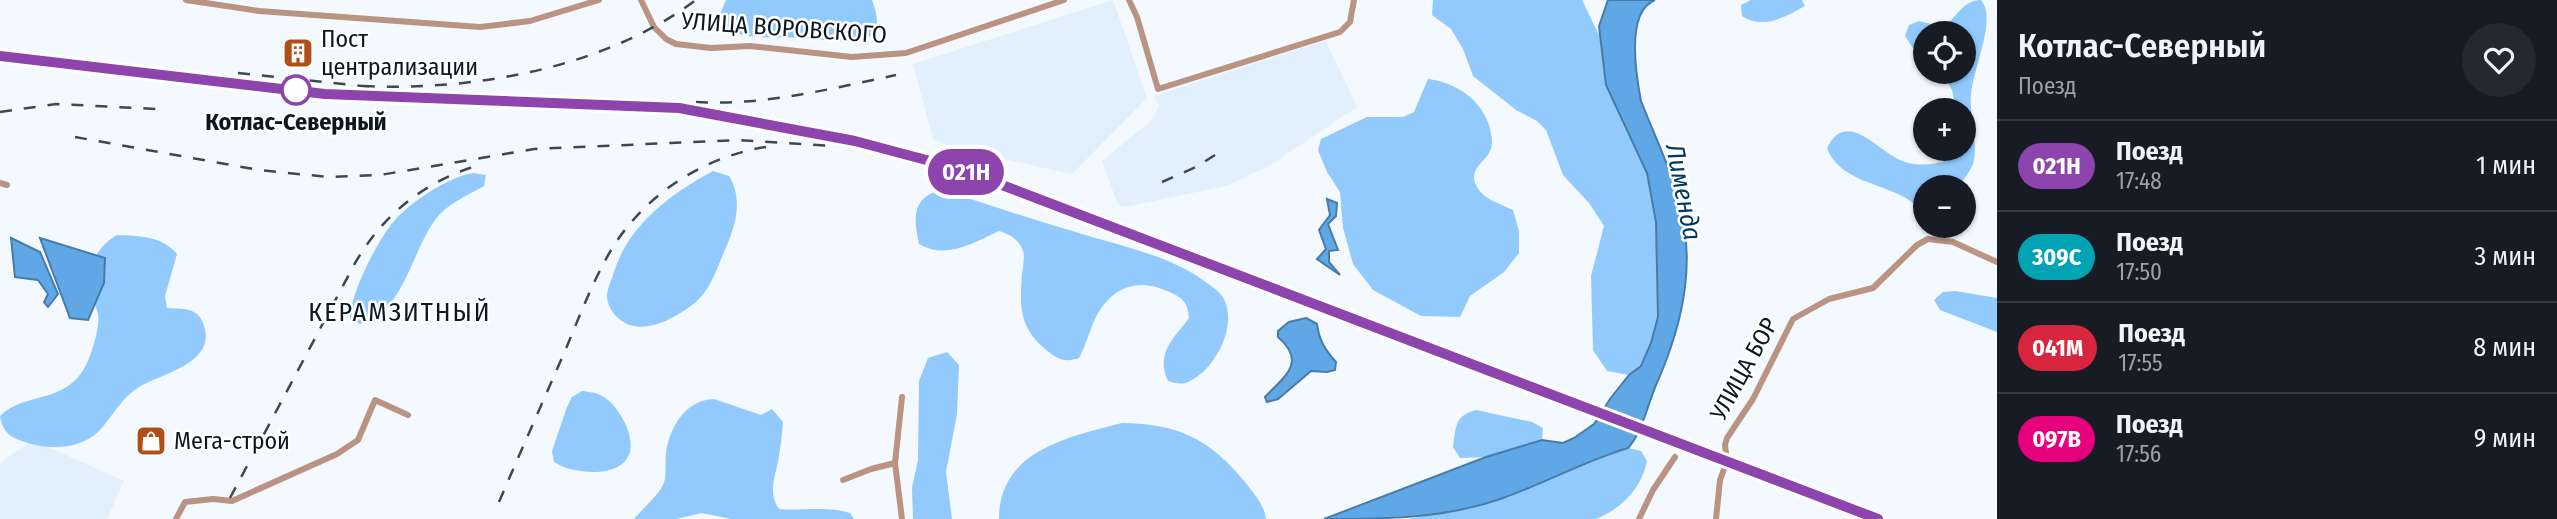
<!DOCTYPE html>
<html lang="ru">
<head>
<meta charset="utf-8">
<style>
	:root { --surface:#171b24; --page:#242831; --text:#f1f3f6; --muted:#9ea1a6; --line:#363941 }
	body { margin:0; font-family:"Fira Sans Condensed",sans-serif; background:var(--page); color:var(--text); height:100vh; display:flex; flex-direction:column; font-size:26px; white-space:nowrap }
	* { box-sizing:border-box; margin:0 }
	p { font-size:23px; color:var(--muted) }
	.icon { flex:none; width:38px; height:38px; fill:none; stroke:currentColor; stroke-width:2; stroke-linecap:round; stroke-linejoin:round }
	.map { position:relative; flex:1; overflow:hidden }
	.details { display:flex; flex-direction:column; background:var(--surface); width:560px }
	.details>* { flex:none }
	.badge { padding:0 14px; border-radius:23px; font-size:24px; line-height:46px }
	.fabs { position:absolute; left:1913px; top:21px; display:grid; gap:14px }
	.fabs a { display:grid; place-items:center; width:63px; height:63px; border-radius:50%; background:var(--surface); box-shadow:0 2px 5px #0004; font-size:35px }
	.map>.badge { position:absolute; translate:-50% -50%; box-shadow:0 0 0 4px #fff }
	.round { display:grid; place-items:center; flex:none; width:74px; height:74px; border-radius:37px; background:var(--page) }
	.head { display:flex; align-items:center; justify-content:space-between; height:119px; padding:0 21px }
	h1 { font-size:33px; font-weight:600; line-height:52px }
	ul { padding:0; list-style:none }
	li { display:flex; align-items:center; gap:21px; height:91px; padding:0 21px; border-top:2px solid var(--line) }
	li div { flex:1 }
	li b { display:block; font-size:26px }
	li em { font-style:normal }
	li .badge { min-width:77px; font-weight:700; text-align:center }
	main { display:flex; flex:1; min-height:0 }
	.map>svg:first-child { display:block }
	.built { fill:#e2f0fd }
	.forest { fill:#92cafd }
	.water { fill:#60a8e5; stroke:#477caa; stroke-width:2 }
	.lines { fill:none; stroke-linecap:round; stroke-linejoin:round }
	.street { stroke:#ba9383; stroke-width:6 }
	.rail { stroke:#3e4850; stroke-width:2.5; stroke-dasharray:12 12; stroke-linecap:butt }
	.line-casing { stroke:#fff; stroke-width:16 }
	.line { stroke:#8e44ad; stroke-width:10 }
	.stop-dot { fill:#fff; stroke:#8e44ad; stroke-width:3.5 }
	.labels { text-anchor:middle; stroke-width:5; stroke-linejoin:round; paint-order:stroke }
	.street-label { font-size:24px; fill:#0c1720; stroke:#fff }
	.poi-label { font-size:24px; fill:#0c1720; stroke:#fff; text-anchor:start }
	.stop-label { font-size:24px; font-weight:bold; fill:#0c1720; stroke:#fff }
	.water-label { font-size:26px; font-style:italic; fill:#003960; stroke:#fff }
	.neighbourhood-label { font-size:26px; letter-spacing:2px; fill:#0c1720; stroke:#fff }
</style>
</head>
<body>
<main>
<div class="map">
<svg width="1997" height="519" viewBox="0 0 1997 519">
	<rect width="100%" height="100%" fill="#f3f9fe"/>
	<g class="built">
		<polygon points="1113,0 1147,98 1072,174 953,148 933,139 913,64"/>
		<polygon points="1324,41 1326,41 1357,107 1269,166 1226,186 1125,207 1120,206 1117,202 1102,161 1151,121 1159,106 1154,96"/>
		<polygon points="33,440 124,481 107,519 0,519 0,463"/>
	</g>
	<g class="forest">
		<path d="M726,0H872C895,58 832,39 802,38C775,36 745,42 722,26L720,14Z"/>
		<polygon points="1433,0 1582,0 1600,37 1606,85 1647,173 1656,222 1658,317 1651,343 1641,366 1629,375 1607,371 1593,350 1591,276 1604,226 1589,203 1563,175 1546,130 1537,121 1516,110 1473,76 1463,49 1451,29 1432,15"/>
		<path d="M1751,0H1802L1805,6C1785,17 1763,30 1742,16L1741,5Z"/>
		<path d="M1981,0C1997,18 1974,66 1971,94C1969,114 1979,148 1973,164C1970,172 1963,179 1959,187H1925V215C1918,209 1912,201 1904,197C1877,182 1839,180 1827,148C1848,106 1881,156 1905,162C1922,167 1934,164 1949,160L1954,149H1964V110H1956L1952,90L1942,72H1964V33H1925V57L1912,47L1905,36L1909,25L1919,21L1943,27C1958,17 1961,1 1981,0Z"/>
		<path d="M1428,79C1454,82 1480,98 1489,125C1491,132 1494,143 1490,151C1485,162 1470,168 1475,183C1481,199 1499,203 1513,210L1519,231V253L1504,272L1470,296L1460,317L1421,316L1373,290L1353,264L1343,228L1340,192L1327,172L1318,150L1321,139L1367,117H1403L1414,112Z"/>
		<path d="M713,171L729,176C744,201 735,227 724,252C716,271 709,293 692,305C671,321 636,339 615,315C611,310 607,303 607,296C607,290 611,281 613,275C628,225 669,195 713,171Z"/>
		<path d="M474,173L486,175L484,186C466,196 447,204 435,220C411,253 403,313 360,324L350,319C350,294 378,239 395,220C412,201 450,176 474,173Z"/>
		<path d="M943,189C992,207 1042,222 1092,237C1126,247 1166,256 1197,276C1205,282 1216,288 1222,296C1240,323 1215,371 1188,382C1181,385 1175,383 1168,381C1155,354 1174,338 1189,318C1188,302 1182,297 1167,291C1139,278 1114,286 1098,313C1090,327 1087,344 1079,358C1064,363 1057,359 1045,349C1018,326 1020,304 1022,273C1023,267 1025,257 1023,251C1020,240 1009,234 999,231C973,243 946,260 919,244C913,217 912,197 943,189Z"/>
		<path d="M117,235C139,236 162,236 177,254L165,296L167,308C182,309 197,307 203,323C219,363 162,373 139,387C121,398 113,416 99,431C81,449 52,450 28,443C12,438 3,434 0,416C27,390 68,406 88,361C93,348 100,327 98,314C96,305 91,297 90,288C86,266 99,245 117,235Z"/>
		<polygon points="1955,291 1997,298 1997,332 1940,310 1934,300 1943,292"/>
		<polygon points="947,352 959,365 957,414 946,472 952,519 913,519 912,488 918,460 919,381 928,358"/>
		<path d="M582,391C587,392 593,392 598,394C616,400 635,434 630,452C622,480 572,474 554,462L552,451L567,407L572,397Z"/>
		<path d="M714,399L761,415L772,409L783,422C782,433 781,445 779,456C776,476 767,491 779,509C802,511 828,506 850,513L854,519H731L702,513L676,519H634C642,509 657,497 663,485C667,477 665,462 666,452C670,426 686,400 714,399Z"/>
		<path d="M1476,410L1532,422L1543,428L1542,440L1486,457L1460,458L1453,447C1456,427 1454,416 1476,410Z"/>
		<path d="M1122,423C1179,424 1208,438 1245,482C1254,494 1264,504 1266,519H999C999,450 1069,437 1122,423Z"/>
		<path d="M1628,448L1641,451L1647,461C1642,488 1621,509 1596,519H1408L1464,509L1502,498Z"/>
	</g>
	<g class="water">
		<path d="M1608,0H1655C1625,12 1636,75 1641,101C1652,129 1665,157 1675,186C1698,255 1685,320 1656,385C1647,406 1643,431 1628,448C1585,461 1545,483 1503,498C1444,519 1386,519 1324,519L1486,457L1542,440L1563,443L1574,438L1594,424L1610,399L1629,375L1641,366L1651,343L1658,317L1656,222L1647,173L1606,85L1599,26Z"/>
		<polygon points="1327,199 1337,203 1336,216 1328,224 1338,250 1329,251 1329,262 1340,275 1317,259 1326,249 1319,230 1330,215"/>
		<polygon points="11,238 40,252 58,294 48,307 44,302 48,294 38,280 15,277"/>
		<polygon points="40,238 105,258 104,283 88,320 70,318"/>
		<path d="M1306,318L1317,324C1319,340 1325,350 1336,362L1335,370L1327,372L1311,371L1278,399L1267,402L1265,397C1285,376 1307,362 1278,337V331L1289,322Z"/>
	</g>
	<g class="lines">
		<g class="street">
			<polyline points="186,0 259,11 480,27 530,21 599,0"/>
			<polyline points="641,0 654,27 666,39 676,44 711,48 750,46 852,57 906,53 1064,0"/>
			<polyline points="1129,0 1137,17 1158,89 1340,32 1350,22 1354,0"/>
			<polyline points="0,183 7,185"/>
			<polyline points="843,480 871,469 895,463"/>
			<polyline points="176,519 185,502 213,499 232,501 337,454 358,440 375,400 408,415"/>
			<polyline points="902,519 895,463 902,397"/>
			<polyline points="1639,519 1653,490 1675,457"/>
			<polyline points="1716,519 1720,480 1727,461 1725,445 1727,438 1753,399 1793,319 1829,299 1873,288 1917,245 1928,239 1953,242 1997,262"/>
		</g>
		<g class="rail">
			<polyline points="0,56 325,94 679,108 854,141 960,169 1878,519"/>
			<polyline points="238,73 371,87"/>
			<path d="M363,86C476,91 604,68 696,0"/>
			<path d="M696,102C764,106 829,89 896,75"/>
			<polyline points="0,112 56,104 156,109"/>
			<polyline points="75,137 259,170 328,177 380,175 534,149 739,140 835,146"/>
			<polyline points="1162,182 1196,167 1215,155"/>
			<path d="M230,498L354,265C382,215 425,181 479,165"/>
			<path d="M499,502C521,451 543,401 565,351C578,320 590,288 606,259C638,199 700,157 766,147"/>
		</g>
	</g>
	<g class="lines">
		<g class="line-casing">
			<polyline id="line" points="0,56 325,94 679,108 855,141 960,169 1878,519"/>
		</g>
		<use href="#line" class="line"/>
	</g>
	<defs>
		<g id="building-square" transform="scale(1.575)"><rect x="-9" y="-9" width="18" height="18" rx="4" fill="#b14e18" stroke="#fff"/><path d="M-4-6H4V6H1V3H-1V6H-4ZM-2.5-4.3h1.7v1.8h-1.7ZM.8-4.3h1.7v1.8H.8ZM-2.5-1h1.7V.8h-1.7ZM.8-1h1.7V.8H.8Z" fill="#fff"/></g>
		<g id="shop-square" transform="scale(1.575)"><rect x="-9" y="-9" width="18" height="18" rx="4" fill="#b14e18" stroke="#fff"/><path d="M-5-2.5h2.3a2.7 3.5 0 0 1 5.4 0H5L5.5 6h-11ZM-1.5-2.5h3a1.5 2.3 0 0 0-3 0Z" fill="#fff"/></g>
	</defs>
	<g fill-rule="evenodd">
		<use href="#building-square" x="298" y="53"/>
		<use href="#shop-square" x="151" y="441"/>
	</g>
	<circle class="stop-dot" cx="296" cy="90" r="14"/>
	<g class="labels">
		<g class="street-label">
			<text transform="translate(784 28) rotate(4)" y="8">УЛИЦА ВОРОВСКОГО</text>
			<text transform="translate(1744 369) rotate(-61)" y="8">УЛИЦА БОР</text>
		</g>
		<g class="poi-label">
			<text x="321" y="47">Пост<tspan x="321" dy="28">централизации</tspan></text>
			<text x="174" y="449">Мега-строй</text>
		</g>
		<g class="stop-label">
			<text x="296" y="130">Котлас-Северный</text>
		</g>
		<g class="water-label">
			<text transform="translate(1684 192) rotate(79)" y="9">Лименда</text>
		</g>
		<g class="neighbourhood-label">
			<text x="400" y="321">КЕРАМЗИТНЫЙ</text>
		</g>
	</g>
</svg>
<div class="fabs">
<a><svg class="icon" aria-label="locate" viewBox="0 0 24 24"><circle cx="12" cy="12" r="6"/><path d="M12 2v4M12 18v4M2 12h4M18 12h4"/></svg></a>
<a>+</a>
<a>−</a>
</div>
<b class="badge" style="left:966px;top:172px;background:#8e44ad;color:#fff">021Н</b>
</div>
<section class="details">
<div class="head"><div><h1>Котлас-Северный</h1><p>Поезд</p></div><a class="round"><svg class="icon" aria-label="heart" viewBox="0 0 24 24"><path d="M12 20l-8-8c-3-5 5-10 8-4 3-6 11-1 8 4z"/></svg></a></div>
<ul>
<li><span class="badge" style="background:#8e44ad;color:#fff">021Н</span><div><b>Поезд</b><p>17:48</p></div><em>1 мин</em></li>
<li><span class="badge" style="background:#00a3b4;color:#fff">309С</span><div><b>Поезд</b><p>17:50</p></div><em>3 мин</em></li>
<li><span class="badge" style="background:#d7263d;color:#fff">041М</span><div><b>Поезд</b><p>17:55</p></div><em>8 мин</em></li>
<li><span class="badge" style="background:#e6007e;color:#fff">097В</span><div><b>Поезд</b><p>17:56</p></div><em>9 мин</em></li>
</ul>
</section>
</main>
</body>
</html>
